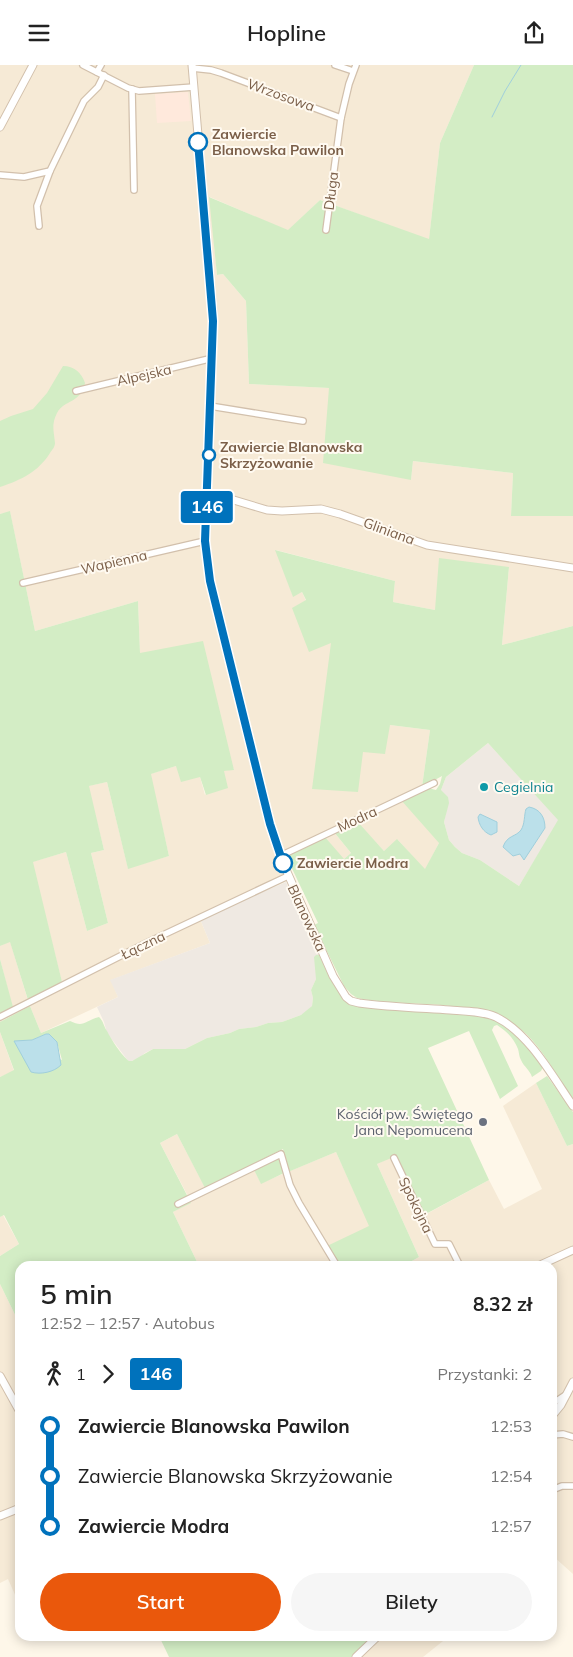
<!DOCTYPE html>
<html lang="pl">
<head>
<meta charset="utf-8">
<style>
	:root { --surface:#fff; --page:#f6f6f6; --text:#222; --muted:#767676; --accent:#ea580c }
	body { margin:0; font-family:Mulish,sans-serif; background:var(--page); color:var(--text); height:100vh; display:flex; flex-direction:column; font-size:19px; white-space:nowrap }
	* { box-sizing:border-box; margin:0 }
	p { font-size:16px; color:var(--muted) }
	.icon { flex:none; width:28px; height:28px; fill:none; stroke:currentColor; stroke-width:2; stroke-linecap:round; stroke-linejoin:round }
	.map { position:relative; flex:1; overflow:hidden }
	.drawer { position:absolute; left:15px; top:1196px; width:542px; height:380px; display:flex; flex-direction:column; background:var(--surface); border-radius:15px; box-shadow:0 2px 12px #0003 }
	.drawer>* { flex:none }
	.badge { padding:0 10px; border-radius:4px; font-size:18px; line-height:32px }
	.map>.badge { position:absolute; translate:-50% -50%; box-shadow:0 0 0 2px #fff }
	.legs { display:flex; align-items:center; gap:8px; height:55px; padding:0 25px; font-size:16px }
	.legs p { margin-inline-start:auto }
	.summary { display:flex; align-items:center; justify-content:space-between; height:85px; padding:0 25px }
	h1 { font-size:28px; font-weight:600; line-height:38px }
	.button { display:flex; gap:10px; margin-top:auto; padding:10px 25px }
	.button a { flex:1; height:58px; border-radius:30px; background:var(--accent); color:#fff; font-size:20px; font-weight:600; line-height:58px; text-align:center }
	.button a+a { background:var(--page); color:var(--text) }
	ul { padding:0 25px; list-style:none }
	li { display:flex; align-items:center; gap:18px; height:50px; font-size:19px }
	li i { display:grid; place-items:center; width:8px; height:100%; margin:0 6px; background:currentColor }
	li i::after { content:''; width:12px; height:12px; margin:-6px; border:4px solid; border-radius:50%; background:var(--surface) }
	li p { margin-inline-start:auto }
	li:first-child i { background:linear-gradient(#0000 50%,currentColor 0) }
	li:last-child i { background:linear-gradient(currentColor 50%,#0000 0) }
	header { display:flex; justify-content:space-between; align-items:center; height:65px; padding:0 25px; background:var(--surface); font-size:22px; font-weight:600 }
	.map>svg:first-child { display:block }
	.residential { fill:#f6ead6 }
	.commercial { fill:#ffe9dc }
	.industrial { fill:#efe9e2 }
	.green { fill:#d3edc5; fill-rule:evenodd }
	.water { fill:#bbe0ea; stroke:#a0cfdc }
	.lines { fill:none; stroke-linecap:round; stroke-linejoin:round }
	.stream { stroke:#a0cfdc; stroke-width:1 }
	.minor-casing { stroke:#d2c0ac; stroke-width:8 }
	.tertiary-casing { stroke:#d2c0ac; stroke-width:9 }
	.minor { stroke:#fff; stroke-width:5.5 }
	.tertiary { stroke:#fff; stroke-width:7 }
	.line-1-casing { stroke:#fff; stroke-width:11 }
	.line-1 { stroke:#0072bc; stroke-width:8 }
	.stop-1-dot { fill:#fff; stroke:#0072bc; stroke-width:2.5 }
	.culture-dot { fill:#0f9aa8; stroke:#fffaf1; stroke-width:2 }
	.worship-dot { fill:#6b7280; stroke:#fffaf1; stroke-width:2 }
	.labels { text-anchor:middle; stroke-width:4; stroke-linejoin:round; paint-order:stroke }
	.street-label { font-size:14px; fill:#7b5f49; stroke:#fffaf1 }
	.stop-label { font-size:14px; font-weight:bold; fill:#7b5f49; stroke:#fffaf1; text-anchor:start }
	.culture-label { font-size:14px; fill:#0d838f; stroke:#fffaf1; text-anchor:start }
	.worship-label { font-size:14px; fill:#5b616d; stroke:#fffaf1; text-anchor:end }
</style>
</head>
<body>
<header><svg class="icon" aria-label="menu" viewBox="0 0 24 24"><path d="M4 6h16M4 12h16M4 18h16"/></svg>Hopline<svg class="icon" aria-label="share" viewBox="0 0 24 24"><path d="M12 15V3M7 8l5-5 5 5M5 13v7h14v-7"/></svg></header>
<div class="map">
<svg width="573" height="1592" viewBox="0 0 573 1592">
	<rect width="100%" height="100%" fill="#fef7e9"/>
	<g class="residential">
		<polygon points="0,0 474,0 440,78 429,175 320,135 288,166 210,132 217,210 223,209 246,236 249,319 329,323 411,415 413,396 513,408 511,451 573,451 573,561 502,580 509,502 435,545 393,537 395,516 276,485 293,531 302,527 306,536 309,586 331,577 363,686 390,660 430,665 422,722 439,778 425,805 398,775 384,786 354,754 277,795 284,812 200,854 210,878 111,915 118,932 41,968 30,941 0,957 0,948 12,941 0,894 0,881 10,876 29,939 63,922 32,797 66,787 87,866 108,858 91,788 104,785 88,721 107,717 128,803 169,791 150,709 176,701 200,712 205,730 224,706 234,704 140,589 138,536 35,566 10,447 0,449"/>
		<polygon points="334,767 351,788 343,795 325,772"/>
		<polygon points="0,967 14,1006 0,1012"/>
		<polygon points="536,1018 567,1081 573,1079 573,1509 553,1491 552,1201 403,1201 419,1192 377,1099 391,1092 421,1152 489,1115 504,1144 542,1124 503,1041"/>
		<polygon points="177,1069 208,1128 254,1105 261,1118 336,1087 370,1161 339,1201 199,1201 173,1147 191,1137 160,1078"/>
		<polygon points="3,1150 19,1179 0,1191 0,1152"/>
		<polygon points="0,1219 20,1260 20,1541 8,1514 0,1518"/>
		<polygon points="385,1571 445,1571 443,1576 423,1592 362,1592"/>
	</g>
	<polygon class="commercial" points="188,27 191,56 157,58 155,29"/>
	<g class="industrial">
		<polygon points="488,678 559,755 519,821 480,795 462,788 455,782 449,775 444,757 446,747 441,725 446,712"/>
		<polygon points="286,817 319,890 316,890 316,914 311,925 313,933 312,941 309,945 301,950 282,957 268,958 256,962 239,964 230,968 207,973 185,984 153,984 145,988 139,993 129,997 107,968 104,957 97,942 118,932 110,915 210,878 200,854"/>
	</g>
	<g class="green">
		<polygon points="474,0 573,0 573,451 511,451 513,408 413,396 411,415 323,398 329,323 249,319 246,236 223,209 217,210 209,132 288,165 320,135 429,174 440,78"/>
		<path d="M63,301C74,301 82,308 85,318C80,339 65,334 57,348C51,360 54,366 55,378C55,382 52,385 50,388C38,407 21,415 0,422V356L11,351L33,344L47,328Z"/>
		<polygon points="10,446 35,566 138,536 140,588 203,576 234,705 224,706 228,723 206,730 200,712 181,717 176,701 151,709 169,791 128,804 107,717 89,721 104,785 91,788 108,858 87,866 66,787 33,797 62,917 28,935 10,877 0,881 0,449"/>
		<path d="M275,485L395,516L393,537L435,545L439,493L509,502L502,580L573,561V1036C560,1016 548,993 532,975C491,929 412,944 357,933L351,929L344,921L314,860L318,858L286,791L325,772L344,794L351,788L334,767L357,756L384,786L397,774L425,804L439,778L401,735L428,723L436,725L440,719L442,711L422,722L430,665L390,660L385,689L363,687L358,727L312,724L331,578L309,587L292,543L306,535L302,527L293,532ZM488,678L558,755L519,821L480,795L462,788L455,782L449,775L444,757L449,738L448,732L441,725L446,712Z"/>
		<path d="M316,890H319C327,907 334,925 348,937L473,950C480,951 489,952 496,956C514,965 527,983 540,998L543,1002L541,1006L532,1012C530,1005 524,1002 521,995C519,992 519,987 518,984C514,973 506,966 497,960L494,961L492,965L518,1021L500,1034L469,966L428,983L489,1115L424,1150L396,1091L377,1099L419,1192L403,1201H339L327,1181L369,1161L336,1087L288,1107L283,1084L205,1123L177,1069L160,1078L191,1138L173,1147L199,1201H20V1260L0,1219V1191L19,1179L4,1150L0,1152V1012L14,1005L0,967V957L30,941L41,968L70,956C84,963 84,956 99,952C104,957 103,960 107,966C111,974 122,991 129,996H132L153,984H185L207,973L230,968L239,964L256,962L268,958L282,957L301,950L312,941L313,933L311,925L316,914L314,892ZM46,969L57,977L62,995L23,976L32,975Z"/>
		<polygon points="0,894 13,942 0,948"/>
		<polygon points="547,1011 573,1047 573,1079 567,1081 536,1018"/>
		<polygon points="277,1093 280,1095 284,1108 261,1119 254,1105"/>
		<polygon points="159,1571 374,1571 354,1592 169,1592"/>
	</g>
	<g class="water">
		<path d="M529,742C540,744 545,752 545,763L524,795L520,789L513,791L503,782C507,770 516,772 521,765C525,759 524,750 526,744Z"/>
		<path d="M480,749L497,757V767L491,770C483,767 479,760 478,752Z"/>
		<path d="M46,969H49L57,977L61,1000C54,1007 41,1010 31,1007L14,976L32,975Z"/>
	</g>
	<g class="lines">
		<polyline class="stream" points="492,52 505,26 521,0"/>
		<g class="minor-casing">
			<g id="minor">
				<polyline points="83,0 128,23 139,26 194,22"/>
				<polyline points="335,0 353,6"/>
				<polyline points="192,3 211,5 221,8 341,53"/>
				<polyline points="97,7 101,0"/>
				<polyline points="132,24 134,125"/>
				<polyline points="0,110 24,112 50,106 84,36 98,22 104,10"/>
				<polyline points="39,161 37,141 50,106"/>
				<polyline points="326,165 341,53 349,19 356,0"/>
				<polyline points="76,326 213,293"/>
				<polyline points="210,341 303,356"/>
				<polyline points="23,518 205,476"/>
				<polyline points="280,791 434,718"/>
				<polyline points="0,952 146,878 288,811"/>
				<polyline points="394,1093 435,1179 449,1179 460,1201"/>
				<polyline points="178,1139 281,1089 290,1120 299,1138 337,1201"/>
				<polyline points="552,1339 567,1329"/>
				<polyline points="552,1370 563,1369 573,1372"/>
				<polyline points="552,1425 562,1421 573,1421"/>
			</g>
		</g>
		<g class="tertiary-casing">
			<g id="tertiary">
				<path d="M192,0L213,245L212,299L205,476L210,516L263,734L280,791L333,911L346,932L351,936L359,938C389,942 420,943 450,945C465,946 482,946 496,952C529,968 553,1012 573,1041"/>
				<polyline points="0,62 33,0"/>
				<polyline points="207,427 267,445 282,446 321,444 340,449 427,480 573,503"/>
				<polyline points="538,1201 573,1185"/>
				<polyline points="0,1311 20,1347"/>
				<polyline points="552,1351 561,1340 573,1317"/>
				<polyline points="0,1451 20,1443"/>
				<polyline points="356,1592 378,1571"/>
			</g>
		</g>
		<use href="#minor" class="minor"/>
		<use href="#tertiary" class="tertiary"/>
	</g>
	<g class="lines">
		<g class="line-1-casing">
			<polyline id="line-1" points="198,77 213,256 205,476 210,516 270,759 283,798"/>
		</g>
		<use href="#line-1" class="line-1"/>
	</g>
	<g class="stop-1-dot">
		<circle cx="198" cy="77" r="9"/>
		<circle cx="209" cy="390" r="6"/>
		<circle cx="283" cy="798" r="9"/>
	</g>
	<circle class="culture-dot" cx="484" cy="722" r="5"/>
	<circle class="worship-dot" cx="483" cy="1057" r="5"/>
	<g class="labels">
		<g class="street-label">
			<text transform="translate(281 30) rotate(20)" y="5">Wrzosowa</text>
			<text transform="translate(331 126) rotate(-83)" y="5">Długa</text>
			<text transform="translate(144 310) rotate(-13)" y="5">Alpejska</text>
			<text transform="translate(389 466) rotate(20)" y="5">Gliniana</text>
			<text transform="translate(114 497) rotate(-13)" y="5">Wapienna</text>
			<text transform="translate(357 754) rotate(-25)" y="5">Modra</text>
			<text transform="translate(307 853) rotate(65)" y="5">Blanowska</text>
			<text transform="translate(143 880) rotate(-26)" y="5">Łączna</text>
			<text transform="translate(416 1140) rotate(64)" y="5">Spokojna</text>
		</g>
		<g class="stop-label">
			<text x="212" y="74">Zawiercie<tspan x="212" dy="16">Blanowska Pawilon</tspan></text>
			<text x="220" y="387">Zawiercie Blanowska<tspan x="220" dy="16">Skrzyżowanie</tspan></text>
			<text x="297" y="803">Zawiercie Modra</text>
		</g>
		<g class="culture-label">
			<text x="494" y="727">Cegielnia</text>
		</g>
		<g class="worship-label">
			<text x="473" y="1054">Kościół pw. Świętego<tspan x="473" dy="16">Jana Nepomucena</tspan></text>
		</g>
	</g>
</svg>
<b class="badge" style="left:207px;top:442px;background:#0072bc;color:#fff">146</b>
<section class="drawer">
<div class="summary"><div><h1>5 min</h1><p>12:52 – 12:57 · Autobus</p></div><b>8.32 zł</b></div>
<div class="legs"><svg class="icon" aria-label="walk" viewBox="0 0 24 24"><circle cx="13" cy="4" r="2"/><path d="M13 8l-2 6 4 7M11 14l-3 7M7 12l3-4h3l4 4"/></svg>1<svg class="icon" aria-label="forward" viewBox="0 0 24 24"><path d="M9 5l7 7-7 7"/></svg><b class="badge" style="background:#0072bc;color:#fff">146</b><p>Przystanki: 2</p></div>
<ul>
<li><i style="color:#0072bc"></i><b>Zawiercie Blanowska Pawilon</b><p>12:53</p></li>
<li><i style="color:#0072bc"></i><span>Zawiercie Blanowska Skrzyżowanie</span><p>12:54</p></li>
<li><i style="color:#0072bc"></i><b>Zawiercie Modra</b><p>12:57</p></li>
</ul>
<div class="button"><a>Start</a><a>Bilety</a></div>
</section>
</div>
</body>
</html>
